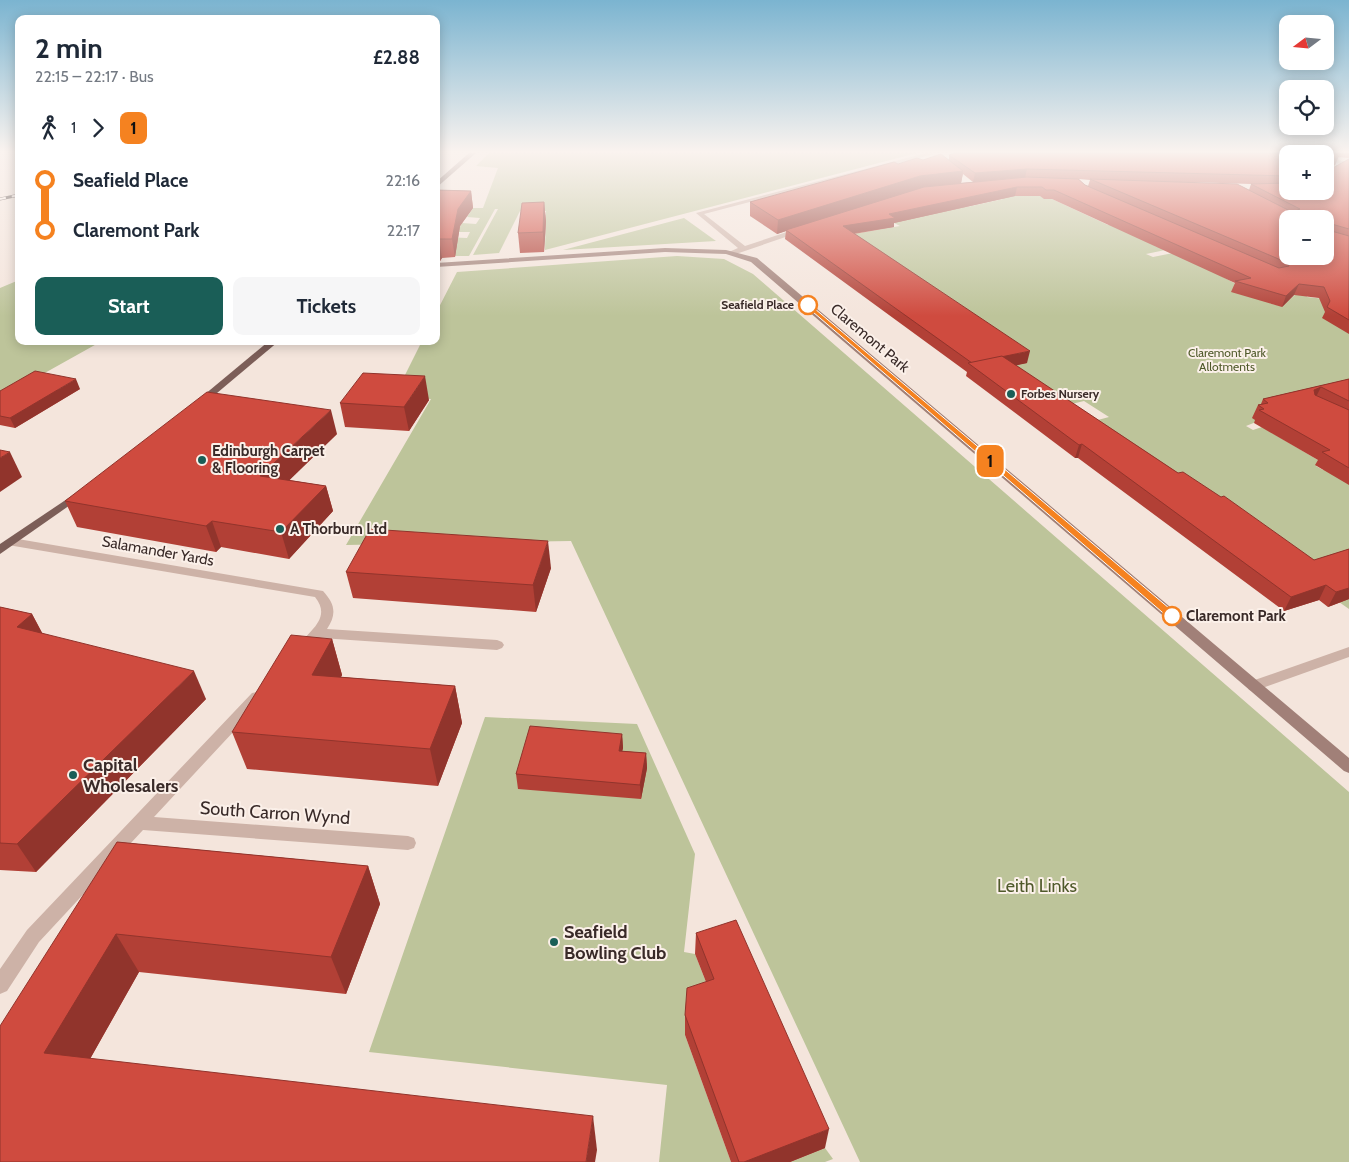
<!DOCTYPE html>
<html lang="en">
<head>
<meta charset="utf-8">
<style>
	:root { --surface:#fff; --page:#f6f6f7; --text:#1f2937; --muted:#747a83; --accent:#1a5e57 }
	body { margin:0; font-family:Cabin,sans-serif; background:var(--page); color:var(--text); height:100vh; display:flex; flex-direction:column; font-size:19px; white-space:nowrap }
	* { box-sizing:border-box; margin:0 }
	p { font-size:16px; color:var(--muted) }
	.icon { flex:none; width:28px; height:28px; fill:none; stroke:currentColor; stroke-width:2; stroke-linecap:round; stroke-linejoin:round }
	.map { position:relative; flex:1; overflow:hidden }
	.details { position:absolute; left:15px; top:15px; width:425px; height:330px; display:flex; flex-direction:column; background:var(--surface); border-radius:10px; box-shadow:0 2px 12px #0003 }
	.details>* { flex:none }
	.badge { padding:0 10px; border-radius:8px; font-size:18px; line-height:32px }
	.needle { width:32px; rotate:254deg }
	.fabs { position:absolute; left:1279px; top:15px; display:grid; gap:10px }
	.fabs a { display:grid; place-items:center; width:55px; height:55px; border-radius:10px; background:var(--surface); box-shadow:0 2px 12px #0003; font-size:25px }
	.map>.badge { position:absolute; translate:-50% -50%; box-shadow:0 0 0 2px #fff }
	.legs { display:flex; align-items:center; gap:8px; height:55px; padding:0 20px; font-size:16px }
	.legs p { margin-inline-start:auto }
	.head { display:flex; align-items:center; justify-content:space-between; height:85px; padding:0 20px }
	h1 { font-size:28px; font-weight:800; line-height:38px }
	.button { display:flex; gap:10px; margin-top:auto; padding:10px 20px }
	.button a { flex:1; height:58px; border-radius:10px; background:var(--accent); color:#fff; font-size:20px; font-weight:800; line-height:58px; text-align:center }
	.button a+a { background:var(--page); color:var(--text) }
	ul { padding:0 20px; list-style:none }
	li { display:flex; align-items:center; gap:18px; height:50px; font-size:19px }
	li i { display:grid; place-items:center; width:8px; height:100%; margin:0 6px; background:currentColor }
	li i::after { content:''; width:12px; height:12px; margin:-6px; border:4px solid; border-radius:50%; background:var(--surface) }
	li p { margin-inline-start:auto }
	li:first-child i { background:linear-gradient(#0000 50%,currentColor 0) }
	li:last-child i { background:linear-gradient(currentColor 50%,#0000 0) }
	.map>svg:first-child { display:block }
	.green { fill:#bdc49a }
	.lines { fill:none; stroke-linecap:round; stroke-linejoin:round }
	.street { fill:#cdb2a7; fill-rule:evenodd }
	.secondary { fill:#a18078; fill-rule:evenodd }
	.primary { fill:#7c5e58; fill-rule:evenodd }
	.rail-casing { stroke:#392a28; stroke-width:3 }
	.rail { stroke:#fbf0e9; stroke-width:2; stroke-dasharray:6; stroke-linecap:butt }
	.wall { fill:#b24036; fill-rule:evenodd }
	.shaded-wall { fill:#91342c }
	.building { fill:#cf4b3f; stroke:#91342c; fill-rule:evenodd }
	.line-1 { fill:#f58220; stroke:#fff }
	.stop-1-dot { fill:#fff; stroke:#f58220; stroke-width:2.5 }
	.poi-dot { fill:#1a5e57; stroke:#fbf0e9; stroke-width:2 }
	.labels { text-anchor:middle; stroke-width:4; stroke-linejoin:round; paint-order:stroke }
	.far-stop-label { font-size:12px; font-weight:bold; fill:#392a28; stroke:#fbf0e9; text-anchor:end }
	.far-park-label { font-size:12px; fill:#4f592a; stroke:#fbf0e9 }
	.far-poi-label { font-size:12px; font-weight:bold; fill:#392a28; stroke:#fbf0e9; text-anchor:start }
	.street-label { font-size:15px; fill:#392a28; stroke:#fbf0e9 }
	.poi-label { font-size:15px; font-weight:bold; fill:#392a28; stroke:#fbf0e9; text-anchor:start }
	.stop-label { font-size:15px; font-weight:bold; fill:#392a28; stroke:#fbf0e9; text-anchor:start }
	.near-poi-label { font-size:18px; font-weight:bold; fill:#392a28; stroke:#fbf0e9; text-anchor:start }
	.near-street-label { font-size:18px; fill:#392a28; stroke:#fbf0e9 }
	.near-park-label { font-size:18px; fill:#4f592a; stroke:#fbf0e9 }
</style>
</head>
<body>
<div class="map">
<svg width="1349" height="1162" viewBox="0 0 1349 1162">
	<rect width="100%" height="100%" fill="#f4e5dc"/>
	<g class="green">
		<polygon points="489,153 917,153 545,250 546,211 520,211 499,253 473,255 498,209 495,209 469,256 455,256 445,237 467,238 470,232 456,232 462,223 476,224 480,218 467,217 473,208 483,208 498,168 476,166"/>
		<polygon points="989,193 1040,196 1052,199 1108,225 1115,224 1157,247 1164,246 1170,249 1146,254 1153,257 1178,252 1272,304 1282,306 1325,269 1306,293 1307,297 1342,301 1349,323 1349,384 1246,426 1253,430 1262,427 1323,463 1316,466 1323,470 1334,467 1349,469 1349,609 1083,424 1109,417 1084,401 1055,408 999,369 1025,362 852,234 900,226 880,216 952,201 967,207 1003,199"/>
		<polygon points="684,218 716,241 563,250"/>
		<polygon points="677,256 724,259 753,274 1349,792 1349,1162 860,1162 571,541 346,545 431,399 394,397 422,341 436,341 436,313 457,272"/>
		<polygon points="19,280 19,341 102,341 0,398 0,288"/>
		<polygon points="485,717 637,724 695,854 684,952 695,954 713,1000 685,1035 731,1162 659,1162 667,1085 369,1052"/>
		<polygon points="825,1148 833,1159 825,1162 790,1162"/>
	</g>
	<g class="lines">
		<g class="street">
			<polygon points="926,153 934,154 704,214 745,246 799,228 806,230 736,254 729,252 738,248 696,213"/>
			<polygon points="1325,157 1347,162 1348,163 1345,165 1325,161"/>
			<path d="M12,538L323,591C335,604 337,614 327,629L497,640L502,642L504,645L502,648L497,650L321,638C314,645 309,654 298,651L296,648C307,632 333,619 315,597L8,545L6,542Z"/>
			<polygon points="1349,647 1349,657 1254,691 1249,690 1247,686 1249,682"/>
			<polygon points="257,692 262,693 264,697 262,701 154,817 408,836 414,838 416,843 414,848 408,850 143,830 39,942 7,991 0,994 0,969 27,930 252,693"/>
		</g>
		<polygon class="secondary" points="665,248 726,250 757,258 1349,758 1349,773 1344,771 751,262 726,254 665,252 436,267 436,263"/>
		<g class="primary">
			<polygon points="469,153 476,153 436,188 436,182"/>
			<polygon points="269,341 279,341 204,404 198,404 198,400"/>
			<polygon points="79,491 83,492 85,494 83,496 0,554 0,544"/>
		</g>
		<g class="rail-casing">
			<polyline id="rail" points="0,199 19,195"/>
		</g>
		<use href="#rail" class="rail"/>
	</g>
	<g class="wall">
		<path d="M955,153H1349V158L1338,157L1335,165L1327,169L1329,170L1349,159V334L1322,318L1325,312L1319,298L1294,295L1282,307L1231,292L1235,283L1052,199H1044L1040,196H1015L894,223V227L854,234L1027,363L1015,365L1178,473L1314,560L1349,549V599L1328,607L1319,600L1284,611L1078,458H1075L966,376L967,372L785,239L786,231L777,234L750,216V202L898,164L923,160H949V155ZM1288,154L1325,191H1288ZM963,174L973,182L961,183ZM1079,179L1090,180L1088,186L1085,185ZM1190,182L1251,184L1249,190Z"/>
		<polygon points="436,190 471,191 473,208 460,226 455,257 442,258 440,261 436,261"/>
		<polygon points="544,202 546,221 544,252 520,253 518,233"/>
		<polygon points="1349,379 1349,485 1315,465 1318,460 1254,423 1255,420 1252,418 1258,405 1261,404 1263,399"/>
		<polygon points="80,389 15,428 0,425 0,391"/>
		<polygon points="429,400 409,431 345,427 340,403"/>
		<polygon points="337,434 289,480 326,486 333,511 289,559 221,547 216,552 77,527 65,501"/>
		<polygon points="551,568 536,612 353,598 346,572"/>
		<polygon points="0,607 32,614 42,633 206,699 36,872 0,870"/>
		<polygon points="332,639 342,675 341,677 455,686 462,723 438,786 247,769 232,732"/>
		<polygon points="622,734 623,748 622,751 646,753 647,768 641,799 518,789 516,774"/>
		<polygon points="117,842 368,866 380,904 346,994 139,972 90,1059 597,1150 0,1162"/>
		<polygon points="696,933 825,1148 790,1162 731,1162 685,1035 685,1015 706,982 695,954"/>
	</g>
	<g class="shaded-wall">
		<polygon points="1339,156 1335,165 1325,170 1328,162"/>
		<polygon points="1027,169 1025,178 973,182 975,173"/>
		<polygon points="963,171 961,184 786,230 786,231 777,234 778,220 920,176"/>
		<polygon points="1017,187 1015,196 894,223 894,227 842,235 843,226 889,214"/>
		<polygon points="471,191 473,208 460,226 455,257 452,239 458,209"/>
		<polygon points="544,202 546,221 544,252 543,232"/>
		<polygon points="439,239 442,258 440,261 436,261 436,242"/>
		<polygon points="1299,284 1294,295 1282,307 1286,296"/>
		<polygon points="1030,351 1027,363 981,373 973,363"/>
		<polygon points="425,376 429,400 409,431 404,407"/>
		<polygon points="76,379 80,389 15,428 10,418"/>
		<polygon points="1321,387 1315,399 1314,390"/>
		<polygon points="331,410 337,434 268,501 260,476"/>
		<polygon points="1082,444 1078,458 1075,458 1079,445"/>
		<polygon points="10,452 22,477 0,492 0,458"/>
		<polygon points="326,486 333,511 289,559 281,532"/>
		<polygon points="212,521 221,547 216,552 206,526"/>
		<polygon points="548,541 551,568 536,612 533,585"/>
		<polygon points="1326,585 1319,600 1284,611 1291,597"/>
		<polygon points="1349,588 1349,599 1328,607 1336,592"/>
		<polygon points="32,614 47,642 17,627"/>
		<polygon points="332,639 342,675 323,711 312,675"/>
		<polygon points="194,671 206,699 36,872 17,844"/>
		<polygon points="455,686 462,723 438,786 430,749"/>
		<polygon points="622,734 623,748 619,766 619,751"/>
		<polygon points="646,753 647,768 641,799 640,785"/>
		<polygon points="368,866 380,904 346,994 331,957"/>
		<polygon points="116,934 139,972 73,1089 44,1053"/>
		<polygon points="593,1116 597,1150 595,1162 586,1162"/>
		<polygon points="829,1129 825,1148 790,1162 744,1162"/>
	</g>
	<g class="building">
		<path d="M955,153H1327L1339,156L1328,162L1327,169L1329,170L1349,159V229L1328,223V230L1349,236V320L1327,307L1330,301L1324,287L1299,284L1286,296L1235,281L1251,278L1054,190H1046L1042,187H1017L889,214L895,218L843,226L1030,351L972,363L786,230L924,187L1027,177L1078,179L1085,185L1279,268L1289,266L1288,263L1090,179L1237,184L1292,212L1300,209L1251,184L1288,183V191H1325V154H1288V176L1027,169L975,173L949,155ZM1288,219H1325V256H1288Z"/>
		<polygon points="941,154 963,171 920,176 778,220 750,202 894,162 898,164 917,158 923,160"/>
		<polygon points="436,190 471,191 458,209 452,239 439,239 437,242 436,242"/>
		<polygon points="544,202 543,232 518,233 522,203"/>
		<polygon points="1002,356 1178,473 1183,472 1221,497 1224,496 1314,560 1349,549 1349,588 1336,592 1326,585 1291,597 1082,444 1079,445 968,363"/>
		<polygon points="35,371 76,379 10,418 0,416 0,391"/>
		<polygon points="363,373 425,376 404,407 340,403"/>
		<polygon points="1349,379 1349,401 1321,387 1314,390 1315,395 1349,410 1349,468 1322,452 1330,450 1259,410 1264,409 1258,405 1268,403 1263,399"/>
		<polygon points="207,392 331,410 260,476 326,486 281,532 212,521 206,526 65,501"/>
		<polygon points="0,450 10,452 0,458"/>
		<polygon points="370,529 548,541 533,585 346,572"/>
		<polygon points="0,607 32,614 17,627 194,671 17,844 0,843"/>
		<polygon points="291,635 332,639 312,675 455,686 430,749 232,732"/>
		<polygon points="530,726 622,734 619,751 646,753 640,785 516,774"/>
		<polygon points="117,842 368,866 331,957 116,934 44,1053 593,1116 586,1162 0,1162 0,1026"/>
		<polygon points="736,920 829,1129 744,1162 739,1162 685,1015 687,988 714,979 696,933"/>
	</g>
	<linearGradient id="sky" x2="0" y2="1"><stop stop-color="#7bb4d0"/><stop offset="0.48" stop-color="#faf3ef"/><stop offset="1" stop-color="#faf3ef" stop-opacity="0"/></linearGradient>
	<rect width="1349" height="316" fill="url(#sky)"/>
	<polygon class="line-1" points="808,303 1176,614 1176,618 1169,618 806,306"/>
	<g class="stop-1-dot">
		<circle cx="808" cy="305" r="9"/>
		<circle cx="1172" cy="616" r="9"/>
	</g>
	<g class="poi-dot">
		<circle cx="1011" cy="394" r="5"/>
		<circle cx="202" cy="460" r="5"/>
		<circle cx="280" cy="529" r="5"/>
		<circle cx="73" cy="775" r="5"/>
		<circle cx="554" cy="942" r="5"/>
	</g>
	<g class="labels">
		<g class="far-stop-label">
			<text x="794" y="309">Seafield Place</text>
		</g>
		<g class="far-park-label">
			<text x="1227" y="357">Claremont Park<tspan x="1227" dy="14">Allotments</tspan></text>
		</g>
		<g class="far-poi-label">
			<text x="1021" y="398">Forbes Nursery</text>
		</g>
		<g class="street-label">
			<text transform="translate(870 338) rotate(40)" y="5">Claremont Park</text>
			<text transform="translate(158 551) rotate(10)" y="5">Salamander Yards</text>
		</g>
		<g class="poi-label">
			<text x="212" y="456">Edinburgh Carpet<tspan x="212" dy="17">&amp; Flooring</tspan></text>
			<text x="290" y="534">A Thorburn Ltd</text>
		</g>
		<g class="stop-label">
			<text x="1186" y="621">Claremont Park</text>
		</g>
		<g class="near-poi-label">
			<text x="83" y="771">Capital<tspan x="83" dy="21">Wholesalers</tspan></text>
			<text x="564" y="938">Seafield<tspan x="564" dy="21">Bowling Club</tspan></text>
		</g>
		<g class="near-street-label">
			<text transform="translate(275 813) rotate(4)" y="6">South Carron Wynd</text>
		</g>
		<g class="near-park-label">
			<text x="1037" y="892">Leith Links</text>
		</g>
	</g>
</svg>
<div class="fabs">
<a><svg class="needle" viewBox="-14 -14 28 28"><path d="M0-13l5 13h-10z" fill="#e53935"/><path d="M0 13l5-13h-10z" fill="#747a83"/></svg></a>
<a><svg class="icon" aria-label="locate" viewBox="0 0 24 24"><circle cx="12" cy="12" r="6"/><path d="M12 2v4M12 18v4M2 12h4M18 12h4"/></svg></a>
<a>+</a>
<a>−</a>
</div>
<b class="badge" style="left:990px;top:461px;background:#f58220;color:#111">1</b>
<section class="details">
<div class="head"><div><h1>2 min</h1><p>22:15 – 22:17 · Bus</p></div><b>£2.88</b></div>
<div class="legs"><svg class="icon" aria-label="walk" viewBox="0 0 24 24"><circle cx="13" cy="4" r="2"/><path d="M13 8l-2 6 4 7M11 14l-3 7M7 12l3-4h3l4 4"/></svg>1<svg class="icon" aria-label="forward" viewBox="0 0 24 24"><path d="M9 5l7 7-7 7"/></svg><b class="badge" style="background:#f58220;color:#111">1</b></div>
<ul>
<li><i style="color:#f58220"></i><b>Seafield Place</b><p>22:16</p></li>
<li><i style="color:#f58220"></i><b>Claremont Park</b><p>22:17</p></li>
</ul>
<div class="button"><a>Start</a><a>Tickets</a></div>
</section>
</div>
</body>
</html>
